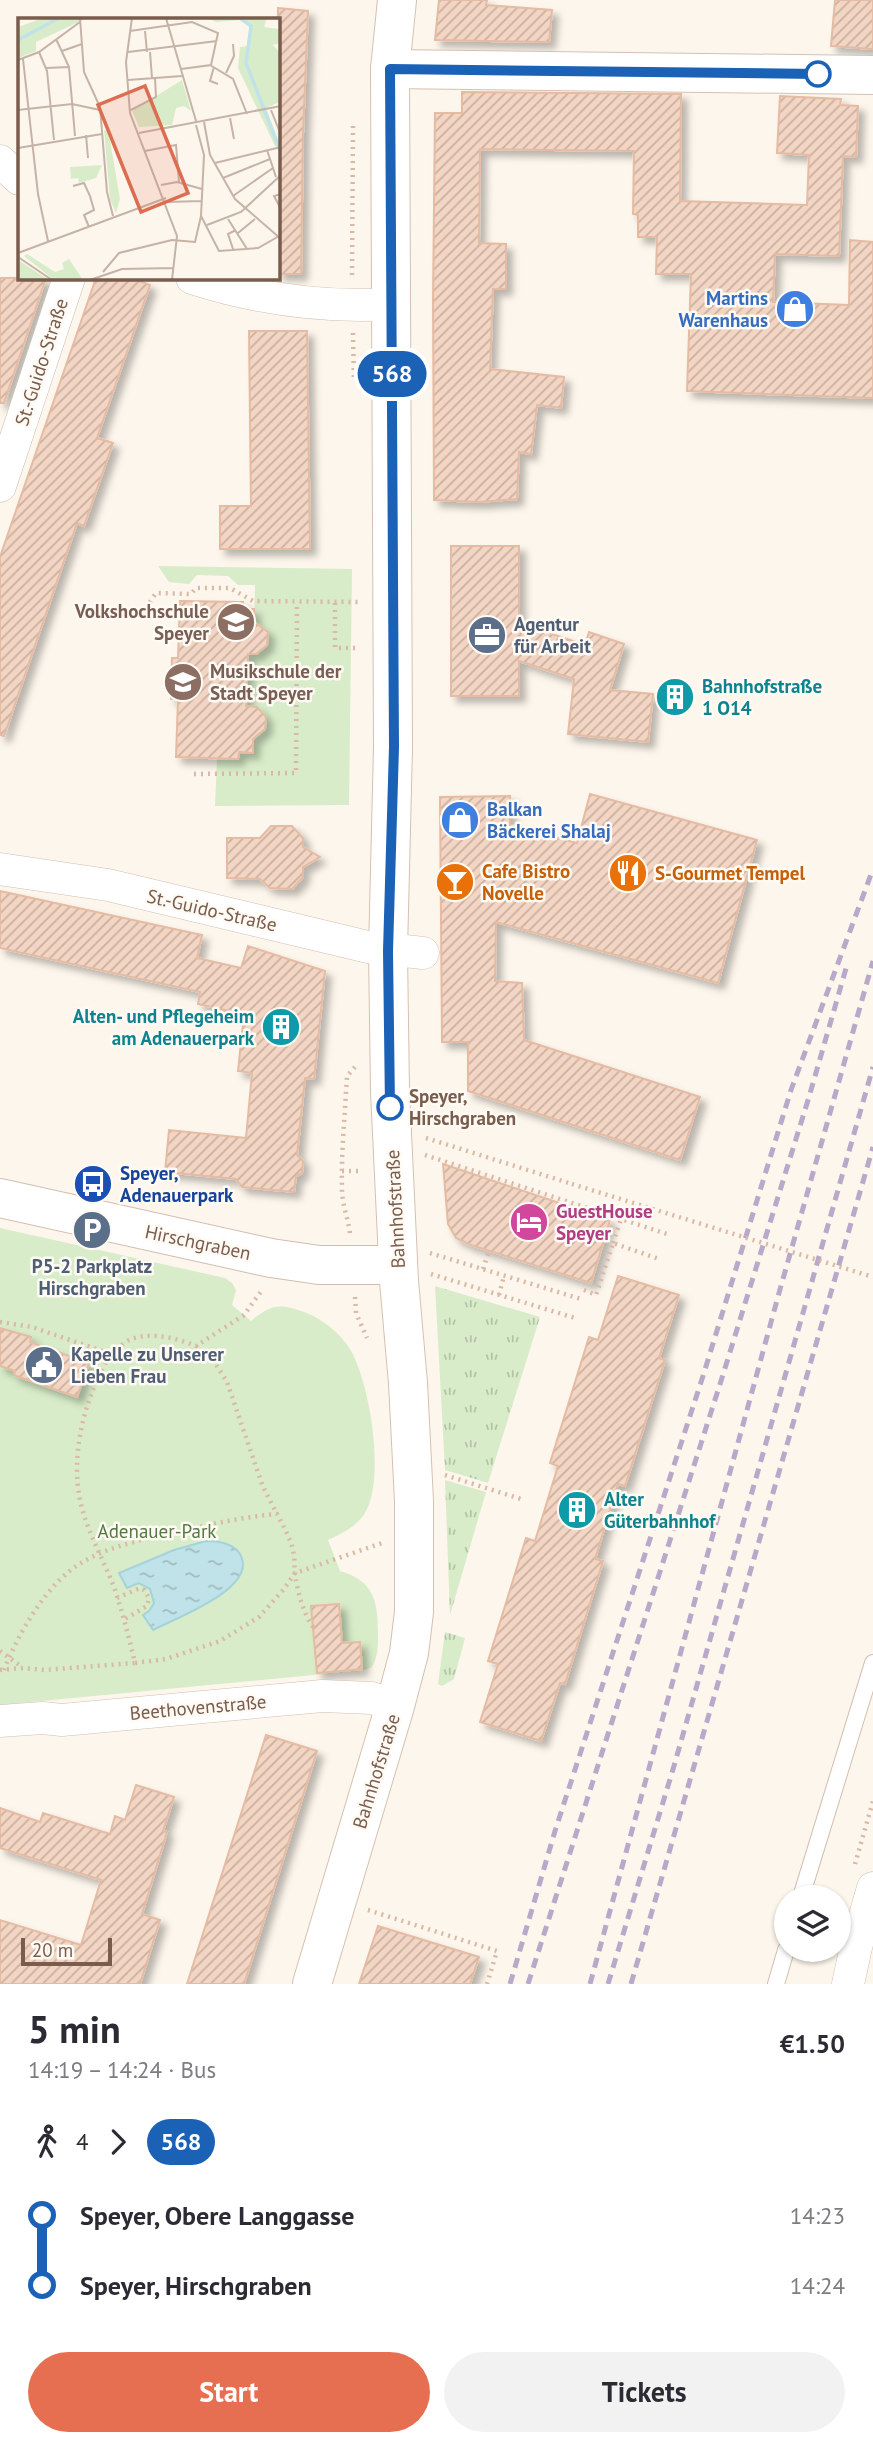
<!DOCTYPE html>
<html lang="en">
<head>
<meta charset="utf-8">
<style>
	:root { --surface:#fff; --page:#f2f2f3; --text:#2b2b33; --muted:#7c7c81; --accent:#e76f51 }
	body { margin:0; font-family:"PT Sans",sans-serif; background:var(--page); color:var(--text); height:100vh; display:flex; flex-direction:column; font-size:26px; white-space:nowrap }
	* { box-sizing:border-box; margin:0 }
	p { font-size:23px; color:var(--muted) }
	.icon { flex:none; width:38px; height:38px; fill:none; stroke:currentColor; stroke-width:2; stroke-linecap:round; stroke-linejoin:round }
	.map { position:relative; height:1984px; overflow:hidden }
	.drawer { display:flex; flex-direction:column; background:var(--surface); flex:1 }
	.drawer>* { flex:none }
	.badge { padding:0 14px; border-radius:23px; font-size:24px; line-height:46px }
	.fabs { position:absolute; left:774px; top:1885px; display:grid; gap:14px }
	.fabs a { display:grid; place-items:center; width:77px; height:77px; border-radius:50%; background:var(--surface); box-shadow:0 2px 5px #0004; font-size:35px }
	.scale { position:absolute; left:21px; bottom:18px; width:91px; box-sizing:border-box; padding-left:7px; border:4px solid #7a5c4d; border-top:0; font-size:19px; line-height:24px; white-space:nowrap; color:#7a5c4d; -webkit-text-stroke:5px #fffaf3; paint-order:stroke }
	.map>.badge { position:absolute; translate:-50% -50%; box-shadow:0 0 0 4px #fff }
	.legs { display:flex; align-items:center; gap:10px; height:77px; padding:0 28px; font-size:23px }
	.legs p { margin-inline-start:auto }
	.summary { display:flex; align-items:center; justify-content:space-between; height:119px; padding:0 28px }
	h1 { font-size:38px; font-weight:600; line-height:52px }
	.button { display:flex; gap:14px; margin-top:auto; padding:14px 28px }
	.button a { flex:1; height:80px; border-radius:42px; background:var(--accent); color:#fff; font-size:28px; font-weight:600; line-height:80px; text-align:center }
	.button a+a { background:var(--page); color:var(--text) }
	ul { padding:0 28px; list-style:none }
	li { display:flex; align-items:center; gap:24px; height:70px; font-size:26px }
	li i { display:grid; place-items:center; width:10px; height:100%; margin:0 9px; background:currentColor }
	li i::after { content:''; width:18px; height:18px; margin:-9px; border:5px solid; border-radius:50%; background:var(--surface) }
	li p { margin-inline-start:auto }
	li:first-child i { background:linear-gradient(#0000 50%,currentColor 0) }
	li:last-child i { background:linear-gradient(currentColor 50%,#0000 0) }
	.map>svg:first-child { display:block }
	.grass { fill:url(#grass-tufts) }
	.green { fill:#d8ecc9 }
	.water { fill:url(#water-ripples); stroke:#a5d3da; stroke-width:2 }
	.building { fill:url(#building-hatch); stroke:#e6bba3; stroke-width:2; filter:url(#shadow) }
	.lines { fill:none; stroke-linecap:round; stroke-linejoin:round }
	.service-casing { stroke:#d1beb0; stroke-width:18 }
	.minor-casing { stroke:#d1beb0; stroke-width:33 }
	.tertiary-casing { stroke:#d1beb0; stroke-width:40 }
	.secondary-casing { stroke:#d6c0b0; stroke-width:40 }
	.path { stroke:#d9b8a5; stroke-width:4.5; stroke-dasharray:2 5; stroke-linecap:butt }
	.service { stroke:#fff; stroke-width:16 }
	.minor { stroke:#fff; stroke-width:32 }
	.tertiary { stroke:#fff; stroke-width:38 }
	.secondary { stroke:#fff; stroke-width:38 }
	.rail { stroke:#b9a8c9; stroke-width:5; stroke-dasharray:10 7; stroke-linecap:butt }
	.path-bridge { stroke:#d9b8a5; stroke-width:4.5; stroke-dasharray:2 5; stroke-linecap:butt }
	.line-1-casing { stroke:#fff; stroke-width:16 }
	.line-1 { stroke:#1b62b7; stroke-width:10 }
	.stop-1-dot { fill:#fff; stroke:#1b62b7; stroke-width:3.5 }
	.labels { text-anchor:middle; stroke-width:5; stroke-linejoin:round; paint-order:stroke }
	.shop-label { font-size:19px; font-weight:bold; fill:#366cbe; stroke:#fffaf3; text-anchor:end }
	.street-label { font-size:19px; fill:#7a5c4d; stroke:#fffaf3 }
	.education-label { font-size:19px; font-weight:bold; fill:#785e54; stroke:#fffaf3; text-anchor:end }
	.service-label { font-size:19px; font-weight:bold; fill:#4e5e75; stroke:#fffaf3; text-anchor:start }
	.culture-label { font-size:19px; font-weight:bold; fill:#0d838f; stroke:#fffaf3; text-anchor:start }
	.food-label { font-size:19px; font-weight:bold; fill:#c56008; stroke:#fffaf3; text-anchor:start }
	.stop-label { font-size:19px; font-weight:bold; fill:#7a5c4d; stroke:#fffaf3; text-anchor:start }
	.transit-label { font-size:19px; font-weight:bold; fill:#164399; stroke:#fffaf3; text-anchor:start }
	.hotel-label { font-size:19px; font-weight:bold; fill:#b23c85; stroke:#fffaf3; text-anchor:start }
	.park-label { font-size:19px; fill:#537a41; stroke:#fffaf3 }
	.inset-river { fill:none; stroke:#bfe3e8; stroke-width:3.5 }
	.inset-road { fill:none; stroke:#c5b3a7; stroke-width:2 }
	.view { fill:#dc6d51; fill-opacity:0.15; stroke:#dc6d51; stroke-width:3.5 }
	.inset-edge { fill:none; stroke:#7a5c4d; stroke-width:3.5 }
</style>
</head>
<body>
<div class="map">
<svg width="873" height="1984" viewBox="0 0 873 1984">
	<defs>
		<pattern id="grass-tufts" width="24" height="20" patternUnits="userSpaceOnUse" patternTransform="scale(1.75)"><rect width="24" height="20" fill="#d8ecc9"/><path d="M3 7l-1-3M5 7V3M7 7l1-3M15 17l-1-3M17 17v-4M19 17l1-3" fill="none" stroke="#b4c2a5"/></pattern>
		<pattern id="water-ripples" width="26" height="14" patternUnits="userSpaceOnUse" patternTransform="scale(1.75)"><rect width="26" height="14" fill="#bfe3e8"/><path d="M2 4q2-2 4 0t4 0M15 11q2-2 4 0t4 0" fill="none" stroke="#a0bbbe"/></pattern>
		<pattern id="building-hatch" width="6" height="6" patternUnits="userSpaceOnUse" patternTransform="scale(1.75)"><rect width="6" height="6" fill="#f3d5c3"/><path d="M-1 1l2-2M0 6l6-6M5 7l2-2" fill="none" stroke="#cab0a1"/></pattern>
		<filter id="shadow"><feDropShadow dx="6" dy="6" stdDeviation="3.5" flood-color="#0004"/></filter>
	</defs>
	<rect width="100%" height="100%" fill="#fdf6ec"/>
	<g class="grass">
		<polygon points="435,1286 540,1317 488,1483 445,1470"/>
		<polygon points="445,1480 486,1492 450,1615"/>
		<polygon points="445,1632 465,1638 454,1679 442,1686 438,1684"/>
	</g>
	<g class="green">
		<polygon points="158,566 352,569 349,805 215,806 217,758 238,759 239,752 252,753 256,731 262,732 265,729 266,717 256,714 256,707 246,706 248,654 258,654 258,647 267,645 268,632 264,629 257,629 257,622 254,622 255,585 238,585 228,576 197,575 189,584 169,582"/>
		<path d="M0,1228L225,1278L232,1283L236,1290L232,1305L251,1321C271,1304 280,1303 304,1312C321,1318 340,1333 350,1349C370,1383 385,1476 366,1511C358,1526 343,1533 328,1540L340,1571C375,1581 378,1603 378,1635C378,1646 378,1657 372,1667L365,1670L0,1705Z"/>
	</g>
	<path class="water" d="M206,1541C217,1541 233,1543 240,1554C260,1588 175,1618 153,1630L143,1615L149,1611L154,1603L150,1589L139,1583L127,1588L119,1573L174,1550Z"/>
	<g class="building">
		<polygon points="439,0 487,0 486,5 552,10 549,42 435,40"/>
		<polygon points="835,0 873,0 873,49 831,46"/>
		<polygon points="278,8 308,11 303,134 301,274 278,274"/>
		<polygon points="462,92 681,94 680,201 807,205 809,155 777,153 780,96 841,99 840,105 858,106 856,157 843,156 839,256 775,254 773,302 849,305 850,240 873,242 873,398 687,391 691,274 656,274 657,237 638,237 638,215 633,214 634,151 480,149 479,243 506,244 506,289 493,289 490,369 564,377 561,408 537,405 531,454 519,452 517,499 479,502 434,500 433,300 435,113 462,113"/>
		<polygon points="0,278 46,278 4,403 0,403"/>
		<polygon points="96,278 132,278 150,285 97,438 113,443 84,526 77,523 4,736 0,735 0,557"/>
		<polygon points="249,331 307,331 310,549 220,549 220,506 251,506"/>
		<polygon points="451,546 519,546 519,623 585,645 589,632 624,644 610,690 653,694 648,742 568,734 574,679 519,661 519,696 451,696"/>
		<polygon points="180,601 243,602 243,609 254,609 254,622 268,632 267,645 256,654 248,654 246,706 257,707 266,717 265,729 253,739 253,753 239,752 238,759 176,757 178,699 171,699 172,658 178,658"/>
		<polygon points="590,794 757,840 718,983 496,922 495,981 522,983 524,1040 700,1097 680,1160 468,1091 468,1042 442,1042 440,797 510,796 510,825 577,843"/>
		<polygon points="271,826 292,826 303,838 303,847 320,857 303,867 303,877 292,889 270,888 260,879 227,878 227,838 260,838"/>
		<polygon points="0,891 202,935 197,958 241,968 248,946 325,971 314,1079 305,1078 297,1155 303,1161 302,1173 296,1176 294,1192 242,1187 236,1179 165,1172 169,1130 246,1138 252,1073 238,1071 244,1014 198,1004 200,992 0,948"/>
		<polygon points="443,1164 610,1220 591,1283 471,1245 456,1238 448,1224"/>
		<polygon points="618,1276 679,1295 659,1358 665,1360 625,1486 618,1484 595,1559 603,1561 565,1684 560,1683 541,1741 480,1722 498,1664 488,1661 526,1538 535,1541 558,1466 550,1463 589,1337 598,1340"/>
		<polygon points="0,1328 31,1337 30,1342 89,1363 77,1397 14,1375 15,1371 0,1366"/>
		<polygon points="339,1604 342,1643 360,1642 362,1669 317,1673 311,1606"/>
		<polygon points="266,1735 317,1751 244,1984 187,1984"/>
		<polygon points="136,1785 174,1797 163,1831 167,1832 142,1914 160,1920 140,1984 0,1984 0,1920 81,1945 101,1880 0,1848 0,1808 40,1822 43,1813 110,1834 115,1816 125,1820"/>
		<polygon points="378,1926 479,1957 470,1984 359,1984"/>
	</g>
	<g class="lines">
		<g class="service-casing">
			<g id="service">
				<polyline points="801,1897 873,1663"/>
				<polyline points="776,1984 786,1950"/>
			</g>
		</g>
		<g class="minor-casing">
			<g id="minor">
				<polyline points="0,161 19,179"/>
				<path d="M192,278C257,299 324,308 392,304"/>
				<polyline points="0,486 69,278"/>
				<polyline points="0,869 108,885 368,947 423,953"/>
				<polyline points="0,1721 42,1718 62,1720 322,1696 372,1698 395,1706"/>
				<polyline points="848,1984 856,1947 873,1888"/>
			</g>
		</g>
		<g class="tertiary-casing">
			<polyline id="tertiary" points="0,1198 271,1258 319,1265 398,1265"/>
		</g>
		<g class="secondary-casing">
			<g id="secondary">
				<polyline points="390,69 873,75"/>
				<polyline points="312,1984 395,1706 409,1653 414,1612 414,1501 408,1383 399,1281 390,1091 388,951 393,747 390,69 397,0"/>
			</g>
		</g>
		<g class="path">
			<polyline points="352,275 353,126"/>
			<polyline points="353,333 354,380"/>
			<polyline points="335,603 335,648 360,648"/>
			<polyline points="142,614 156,593 191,594 196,588 230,588 253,601 359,602"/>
			<polyline points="194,774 296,773 297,602"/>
			<polyline points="426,1138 572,1184"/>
			<polyline points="425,1155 667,1234"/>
			<polyline points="342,1171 362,1171"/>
			<path d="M350,1233C348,1218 342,1204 342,1190C341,1152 345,1114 347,1076L355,1067"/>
			<polyline points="613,1243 621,1219"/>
			<polyline points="430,1253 581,1299"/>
			<polyline points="483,1269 489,1251"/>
			<polyline points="431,1274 575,1318"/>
			<polyline points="584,1290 596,1295 613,1243 659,1259"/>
			<polyline points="499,1295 504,1276"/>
			<polyline points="355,1297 356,1313 367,1338"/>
			<path d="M0,1322L32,1327L111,1354C83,1399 67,1463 84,1515C92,1541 106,1565 115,1590C123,1614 129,1638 135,1663L166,1659L220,1641L259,1617L284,1589L295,1573L382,1543"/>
			<polyline points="196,1346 215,1363 227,1382 263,1487 277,1514"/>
			<path d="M111,1354C116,1350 123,1343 129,1340C150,1331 176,1338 196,1346L244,1315L262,1290"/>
			<polyline points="445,1475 521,1499"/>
			<polyline points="117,1598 140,1588 144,1590 149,1598 147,1606 125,1619"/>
			<polyline points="0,1651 22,1667"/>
			<polyline points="0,1670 23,1668 44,1670 135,1663"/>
			<path d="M4,1670C18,1634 47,1583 81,1563C109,1546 145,1539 177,1532C211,1524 243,1517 277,1514C283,1526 290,1537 293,1550C295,1558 294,1565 295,1573C297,1590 303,1613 313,1627"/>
			<polyline points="855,1864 873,1801"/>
			<polyline points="368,1910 497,1951 487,1984"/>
		</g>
		<use href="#service" class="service"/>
		<use href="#minor" class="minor"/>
		<use href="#tertiary" class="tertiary"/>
		<use href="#secondary" class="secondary"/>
		<g class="rail">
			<polyline points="510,1984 555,1831 703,1376 791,1090 873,869"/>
			<polyline points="528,1984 721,1381 809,1097 847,965"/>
			<polyline points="590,1984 779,1293 873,961"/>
			<polyline points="608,1984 674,1766 873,1067"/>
			<polyline points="631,1984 873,1147"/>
		</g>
		<polyline class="path-bridge" points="572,1184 873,1277"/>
	</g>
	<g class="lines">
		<g class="line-1-casing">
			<polyline id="line-1" points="390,1107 388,951 394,747 390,69 818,74"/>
		</g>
		<use href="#line-1" class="line-1"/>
	</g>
	<defs>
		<g id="shop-disc" transform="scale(2.0125)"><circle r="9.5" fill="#3f7fe0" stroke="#fffaf3"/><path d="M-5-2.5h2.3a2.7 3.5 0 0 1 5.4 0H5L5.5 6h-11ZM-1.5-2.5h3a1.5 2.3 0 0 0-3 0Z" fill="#fff"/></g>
		<g id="university-disc" transform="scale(2.0125)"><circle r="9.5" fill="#8d6e63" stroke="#fffaf3"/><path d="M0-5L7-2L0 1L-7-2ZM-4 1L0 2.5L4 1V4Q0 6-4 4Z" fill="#fff"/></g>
		<g id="office-disc" transform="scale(2.0125)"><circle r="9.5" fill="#5c6f8a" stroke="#fffaf3"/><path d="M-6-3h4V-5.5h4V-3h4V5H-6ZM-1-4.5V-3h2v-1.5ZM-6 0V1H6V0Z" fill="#fff"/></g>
		<g id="building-disc" transform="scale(2.0125)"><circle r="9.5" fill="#0f9aa8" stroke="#fffaf3"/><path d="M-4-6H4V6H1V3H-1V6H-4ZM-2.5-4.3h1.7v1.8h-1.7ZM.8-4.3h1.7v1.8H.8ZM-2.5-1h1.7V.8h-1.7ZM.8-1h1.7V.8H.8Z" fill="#fff"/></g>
		<g id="restaurant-disc" transform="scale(2.0125)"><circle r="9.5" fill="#e8710a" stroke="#fffaf3"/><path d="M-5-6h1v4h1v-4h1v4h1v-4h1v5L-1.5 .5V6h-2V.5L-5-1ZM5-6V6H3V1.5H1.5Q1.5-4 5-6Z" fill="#fff"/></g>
		<g id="bar-disc" transform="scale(2.0125)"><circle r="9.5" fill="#e8710a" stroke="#fffaf3"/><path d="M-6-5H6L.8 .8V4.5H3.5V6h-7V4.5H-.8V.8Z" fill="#fff"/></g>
		<g id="bus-disc" transform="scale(2.0125)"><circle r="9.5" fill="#1a4fb4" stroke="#fffaf3"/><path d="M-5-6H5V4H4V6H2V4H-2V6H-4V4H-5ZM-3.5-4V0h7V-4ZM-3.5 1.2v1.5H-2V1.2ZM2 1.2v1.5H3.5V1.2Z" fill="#fff"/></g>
		<g id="hotel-disc" transform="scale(2.0125)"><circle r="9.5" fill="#d1479c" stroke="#fffaf3"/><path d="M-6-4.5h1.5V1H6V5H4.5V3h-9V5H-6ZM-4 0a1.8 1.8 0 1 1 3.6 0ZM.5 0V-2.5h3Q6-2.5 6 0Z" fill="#fff"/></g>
		<g id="parking-disc" transform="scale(2.0125)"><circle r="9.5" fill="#5c6f8a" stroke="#fffaf3"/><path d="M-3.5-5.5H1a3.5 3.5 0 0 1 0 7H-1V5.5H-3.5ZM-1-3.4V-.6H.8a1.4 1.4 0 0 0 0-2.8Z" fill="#fff"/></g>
		<g id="civic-disc" transform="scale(2.0125)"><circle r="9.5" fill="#5c6f8a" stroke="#fffaf3"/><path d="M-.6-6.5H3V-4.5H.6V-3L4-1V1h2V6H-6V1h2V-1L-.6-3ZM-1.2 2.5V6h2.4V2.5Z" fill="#fff"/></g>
	</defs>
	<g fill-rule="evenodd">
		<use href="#shop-disc" x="795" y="309"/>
		<use href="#university-disc" x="236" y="622"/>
		<use href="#office-disc" x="487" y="635"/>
		<use href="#university-disc" x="183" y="682"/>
		<use href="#building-disc" x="675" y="697"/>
		<use href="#shop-disc" x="460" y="820"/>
		<use href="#restaurant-disc" x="628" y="873"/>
		<use href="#bar-disc" x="455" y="882"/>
		<use href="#building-disc" x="281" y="1027"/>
		<use href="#bus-disc" x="93" y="1184"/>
		<use href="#hotel-disc" x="529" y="1222"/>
		<use href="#parking-disc" x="92" y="1230"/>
		<use href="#civic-disc" x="44" y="1365"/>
		<use href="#building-disc" x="577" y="1510"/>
	</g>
	<g class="stop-1-dot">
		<circle cx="818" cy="74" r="12"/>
		<circle cx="390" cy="1107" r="12"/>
	</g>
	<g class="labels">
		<g class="shop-label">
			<text x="768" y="305">Martins<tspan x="768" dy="22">Warenhaus</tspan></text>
			<text x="487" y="816" text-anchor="start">Balkan<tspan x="487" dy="22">Bäckerei Shalaj</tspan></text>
		</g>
		<g class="street-label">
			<text transform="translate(41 362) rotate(-72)" y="7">St.-Guido-Straße</text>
			<text transform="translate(212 910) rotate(13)" y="7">St.-Guido-Straße</text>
			<text transform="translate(395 1209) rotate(-93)" y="7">Bahnhofstraße</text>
			<text transform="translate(198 1242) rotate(12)" y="7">Hirschgraben</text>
			<text transform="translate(198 1707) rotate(-5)" y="7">Beethovenstraße</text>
			<text transform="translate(376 1771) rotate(-73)" y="7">Bahnhofstraße</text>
		</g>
		<g class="education-label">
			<text x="209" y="618">Volkshochschule<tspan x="209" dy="22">Speyer</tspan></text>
			<text x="210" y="678" text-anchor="start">Musikschule der<tspan x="210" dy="22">Stadt Speyer</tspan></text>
		</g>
		<g class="service-label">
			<text x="514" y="631">Agentur<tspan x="514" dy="22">für Arbeit</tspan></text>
			<text x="92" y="1273" text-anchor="middle">P5-2 Parkplatz<tspan x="92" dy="22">Hirschgraben</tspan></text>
			<text x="71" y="1361">Kapelle zu Unserer<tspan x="71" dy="22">Lieben Frau</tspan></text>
		</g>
		<g class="culture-label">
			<text x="702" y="693">Bahnhofstraße<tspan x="702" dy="22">1 O14</tspan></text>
			<text x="254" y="1023" text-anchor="end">Alten- und Pflegeheim<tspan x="254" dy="22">am Adenauerpark</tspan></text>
			<text x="604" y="1506">Alter<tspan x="604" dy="22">Güterbahnhof</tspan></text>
		</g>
		<g class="food-label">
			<text x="482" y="878">Cafe Bistro<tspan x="482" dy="22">Novelle</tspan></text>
			<text x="655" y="880">S-Gourmet Tempel</text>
		</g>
		<g class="stop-label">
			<text x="409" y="1103">Speyer,<tspan x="409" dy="22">Hirschgraben</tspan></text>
		</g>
		<g class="transit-label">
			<text x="120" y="1180">Speyer,<tspan x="120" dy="22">Adenauerpark</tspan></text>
		</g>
		<g class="hotel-label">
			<text x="556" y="1218">GuestHouse<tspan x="556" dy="22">Speyer</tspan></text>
		</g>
		<g class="park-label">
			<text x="157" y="1538">Adenauer-Park</text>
		</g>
	</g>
	<g transform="translate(18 18)">
		<rect width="262" height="262" fill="#fdf6ec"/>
		<path d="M90,111L102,181L98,195L92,181L86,112Z" fill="#d8ecc9"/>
		<path d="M25,0L67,1L18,24V33L0,40V9ZM189,0H249L246,9L261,11L262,25L255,27L262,35V84L248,90L262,127L257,128L220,50L222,29L230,28L233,18L231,6L223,2L198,4ZM164,62L173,93L166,88L158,90L154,107L121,109L114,93ZM84,147L78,160L61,165L60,160L53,161L52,149ZM9,236L37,254L46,251L44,245L51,241L65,262H36L6,238ZM0,242L31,262H0Z" fill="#d8ecc9"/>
		<path class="inset-river" d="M222,0L233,8L228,45L263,135M0,22L41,0"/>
		<path class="inset-road" d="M62,0L66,54L82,89L89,174L95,198M114,0L108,44L112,95L159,218L154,262M148,0L178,103M112,13L174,4L200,15L193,47L163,51M127,13L129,34M38,21L51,49L57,118M44,33L64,26M21,34L29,53L36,122M110,34L199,23M132,34L134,60M5,41L20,176L30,223M0,42L21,34L62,4M192,47L215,61L229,96M196,49L192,63L200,66M28,50L51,49M208,55L216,38L215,26M110,62L164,58M0,92L54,86L82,92M113,92L138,79L137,60M253,92L263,117M212,100L216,121M186,104L192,137L217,181L263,221M178,107L186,137L183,198L201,233L240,230L263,217M121,115L263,88M68,117L70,140M0,130L84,116M249,132L258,159M127,133L158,127L161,164M197,145L263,129M205,160L252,141M143,167L159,164L184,171M55,168L66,165L72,178L76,192L66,197L71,209M263,176L256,178L263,191M215,178L255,150M149,184L183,183M210,201L229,231M189,207L223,194L263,157M220,215L237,201M215,231L210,216L218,212M0,235L148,180M0,239L34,262M85,254L101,235L154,222L177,224L183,198M72,262L104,251L156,250"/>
		<path class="view" d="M127,68L170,175L123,194L80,87Z"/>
		<rect width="262" height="262" class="inset-edge"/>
	</g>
</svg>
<div class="fabs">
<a><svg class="icon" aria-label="layers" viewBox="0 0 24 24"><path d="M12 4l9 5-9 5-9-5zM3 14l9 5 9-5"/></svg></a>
</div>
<div class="scale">20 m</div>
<b class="badge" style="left:392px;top:374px;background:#1b62b7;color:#fff">568</b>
</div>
<section class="drawer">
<div class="summary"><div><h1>5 min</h1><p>14:19 – 14:24 · Bus</p></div><b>€1.50</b></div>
<div class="legs"><svg class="icon" aria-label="walk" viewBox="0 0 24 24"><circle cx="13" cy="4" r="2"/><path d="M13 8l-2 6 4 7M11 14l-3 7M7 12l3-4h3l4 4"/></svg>4<svg class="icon" aria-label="forward" viewBox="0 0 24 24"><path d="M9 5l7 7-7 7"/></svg><b class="badge" style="background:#1b62b7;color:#fff">568</b></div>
<ul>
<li><i style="color:#1b62b7"></i><b>Speyer, Obere Langgasse</b><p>14:23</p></li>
<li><i style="color:#1b62b7"></i><b>Speyer, Hirschgraben</b><p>14:24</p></li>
</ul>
<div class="button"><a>Start</a><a>Tickets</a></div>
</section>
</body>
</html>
